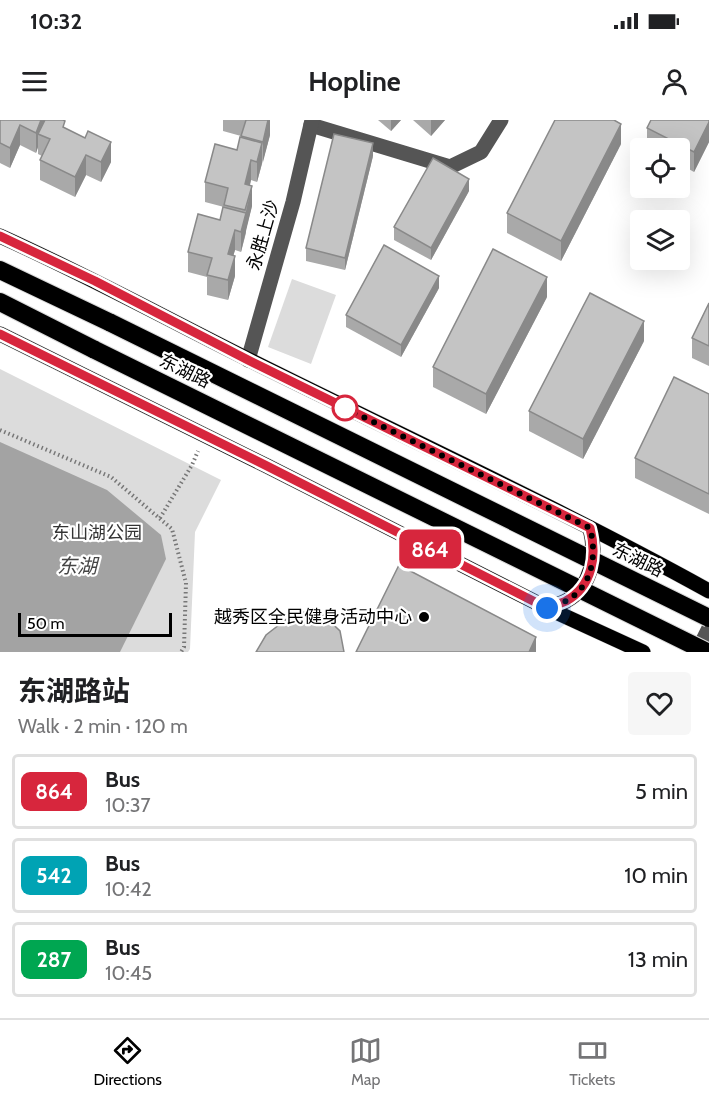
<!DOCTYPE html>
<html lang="en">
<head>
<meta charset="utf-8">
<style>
	:root { --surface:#fff; --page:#f6f6f6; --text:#202124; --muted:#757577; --line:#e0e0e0; --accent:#000 }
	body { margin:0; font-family:Cabin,"Noto Sans SC",sans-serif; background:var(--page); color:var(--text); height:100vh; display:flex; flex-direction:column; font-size:22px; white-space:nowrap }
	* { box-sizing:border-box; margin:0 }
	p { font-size:20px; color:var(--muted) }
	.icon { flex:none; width:33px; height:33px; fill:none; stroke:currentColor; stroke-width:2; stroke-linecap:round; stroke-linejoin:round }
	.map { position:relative; height:532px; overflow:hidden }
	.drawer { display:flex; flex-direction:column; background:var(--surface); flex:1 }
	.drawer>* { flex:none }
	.badge { padding:0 12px; border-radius:9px; font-size:21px; line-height:39px }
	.controls { position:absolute; left:630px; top:18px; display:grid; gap:12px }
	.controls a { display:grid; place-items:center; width:60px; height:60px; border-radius:6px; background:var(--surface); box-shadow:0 6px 24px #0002; font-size:30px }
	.scale { position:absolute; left:18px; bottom:15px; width:154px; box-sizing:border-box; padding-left:6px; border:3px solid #000; border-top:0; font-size:16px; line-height:21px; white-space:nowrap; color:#000; -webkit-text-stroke:4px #fff; paint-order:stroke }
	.you { position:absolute; width:30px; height:30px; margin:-15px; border:4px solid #fff; border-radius:50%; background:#1a73e8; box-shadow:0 0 0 9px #1a73e833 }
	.map>.badge { position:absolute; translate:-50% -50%; box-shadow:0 0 0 3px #fff }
	.round { display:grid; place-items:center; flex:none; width:63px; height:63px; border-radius:6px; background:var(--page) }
	.head { display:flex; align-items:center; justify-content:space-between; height:102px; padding:0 18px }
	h1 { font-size:28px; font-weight:700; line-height:45px }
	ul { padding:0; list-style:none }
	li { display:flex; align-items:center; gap:18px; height:75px; margin:0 12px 9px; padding:0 6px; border:3px solid var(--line); border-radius:6px }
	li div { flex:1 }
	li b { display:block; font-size:22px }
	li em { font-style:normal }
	li .badge { min-width:66px; font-weight:700; text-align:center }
	.status { display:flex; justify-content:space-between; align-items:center; height:42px; padding:0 30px; background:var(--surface); direction:ltr }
	.status svg { height:16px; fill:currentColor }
	header { display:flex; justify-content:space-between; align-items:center; height:78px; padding:0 18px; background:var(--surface); font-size:27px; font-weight:700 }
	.dock { display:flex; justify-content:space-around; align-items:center; height:84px; border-top:2px solid var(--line); background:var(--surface); font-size:16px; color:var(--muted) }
	.dock a { display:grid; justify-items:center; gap:3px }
	.dock .on { color:var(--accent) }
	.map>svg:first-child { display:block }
	.green { fill:#dcdcdc }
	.water { fill:#a3a3a3 }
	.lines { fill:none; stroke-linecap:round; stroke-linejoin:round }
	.major-casing { stroke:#dbdbdb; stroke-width:16 }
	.highway-casing { stroke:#dbdbdb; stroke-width:20 }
	.path { stroke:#777; stroke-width:4; stroke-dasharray:1.5 3; stroke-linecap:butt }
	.minor { stroke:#555; stroke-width:15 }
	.major { stroke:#000; stroke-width:15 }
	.highway { stroke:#000; stroke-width:18 }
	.highway-bridge-casing { stroke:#dbdbdb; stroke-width:20; stroke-linecap:butt }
	.highway-bridge { stroke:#000; stroke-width:18 }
	.wall { fill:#a9a9a9 }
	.shaded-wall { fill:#898989 }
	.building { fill:#c4c4c4; stroke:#898989; stroke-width:1.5 }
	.line-casing { stroke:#fff; stroke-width:14 }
	.line { stroke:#d7263d; stroke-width:9 }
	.walk { stroke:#000; stroke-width:6; stroke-dasharray:0 10.8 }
	.stop-dot { fill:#fff; stroke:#d7263d; stroke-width:3 }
	.poi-dot { fill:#000; stroke:#fff; stroke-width:2 }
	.labels { text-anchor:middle; stroke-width:4.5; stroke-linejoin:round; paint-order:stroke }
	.street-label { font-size:18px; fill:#000; stroke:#fff }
	.park-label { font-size:18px; fill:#333; stroke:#fff }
	.poi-label { font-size:18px; fill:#000; stroke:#fff; text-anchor:end }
	.water-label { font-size:20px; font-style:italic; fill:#444; stroke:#fff }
</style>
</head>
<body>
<div class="status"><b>10:32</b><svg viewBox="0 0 49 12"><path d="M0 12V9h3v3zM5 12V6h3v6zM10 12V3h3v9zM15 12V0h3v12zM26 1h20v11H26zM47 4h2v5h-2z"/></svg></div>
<header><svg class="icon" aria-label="menu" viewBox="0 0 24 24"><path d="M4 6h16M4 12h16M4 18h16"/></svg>Hopline<svg class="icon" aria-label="person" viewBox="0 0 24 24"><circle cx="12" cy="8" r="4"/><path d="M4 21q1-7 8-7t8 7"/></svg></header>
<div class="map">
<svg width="709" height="532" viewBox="0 0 709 532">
	<rect width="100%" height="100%" fill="#fff"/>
	<g class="green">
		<polygon points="292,159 336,175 311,244 268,227"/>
		<polygon points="0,249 221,360 195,412 190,529 188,532 0,532"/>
	</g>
	<polygon class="water" points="0,322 107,370 161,415 166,439 120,532 0,532"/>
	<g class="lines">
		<g class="major-casing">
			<g id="major">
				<path d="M0,116C96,159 189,211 284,257C426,327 570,394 709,471"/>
				<polyline points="0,214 267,346 547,488 643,532"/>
				<path d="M547,488C553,486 560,484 566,481C592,467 597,435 590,408"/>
			</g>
		</g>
		<g class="highway-casing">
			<g id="highway">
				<polyline points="0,150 111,203"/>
				<polyline points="0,182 95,230"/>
			</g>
		</g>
		<g class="path">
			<polyline points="0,310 111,357 172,409 186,463 184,527 181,532"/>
			<polyline points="160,398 192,345 198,331"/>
		</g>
		<g class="minor">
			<polyline points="311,5 450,47 481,32 501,0"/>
			<polyline points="248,240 293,82 312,0"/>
			<polyline points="697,532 709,508"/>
		</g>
		<use href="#major" class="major"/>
		<use href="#highway" class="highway"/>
		<g class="highway-bridge-casing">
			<g id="highway-bridge">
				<polyline points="111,203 709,498"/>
				<polyline points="95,230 707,532"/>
			</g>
		</g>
		<use href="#highway-bridge" class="highway-bridge"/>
	</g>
	<g class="wall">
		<polygon points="0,0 65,8 111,42 101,62 86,55 75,77 40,60 40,40 42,36 38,34 38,27 36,33 20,25 10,48 0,43"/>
		<polygon points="223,0 270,0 270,15 257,62 251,60 250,65 252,86 246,109 246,113 241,132 235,130 233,136 235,156 228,180 207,175 207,157 188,152 188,132 220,100 224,88 224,87 205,82 205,62 237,30 241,18 241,16 223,11"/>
		<polygon points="378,0 401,0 391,11"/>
		<polygon points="413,0 445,0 431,16"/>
		<polygon points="709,0 709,22 694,52 680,44 680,28 647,28 647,8"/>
		<polygon points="621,24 561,141 507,113 507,93"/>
		<polygon points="373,36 345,150 306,141 306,128"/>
		<polygon points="469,71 431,140 394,120 394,107"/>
		<polygon points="439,168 401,237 346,207 346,195"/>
		<polygon points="547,177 486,294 433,267 433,247"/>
		<polygon points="709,183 709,246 692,238 692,218"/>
		<polygon points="644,221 583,339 529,311 529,291"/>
		<polygon points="709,274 709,394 635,358 635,338"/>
	</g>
	<g class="shaded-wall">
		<polygon points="41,0 45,0 38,14 38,27 36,33 36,13"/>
		<polygon points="268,0 270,0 270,15 263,42 263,22"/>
		<polygon points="391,0 401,0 391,11"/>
		<polygon points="431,0 445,0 431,16"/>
		<polygon points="709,2 709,22 694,52 694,32"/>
		<polygon points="621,4 621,24 561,141 561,121"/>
		<polygon points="20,5 20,25 10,48 10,28"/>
		<polygon points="111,22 111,42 101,62 101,42"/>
		<polygon points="262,23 262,43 257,62 257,42"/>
		<polygon points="373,23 373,36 345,150 345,138"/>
		<polygon points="86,35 86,55 75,77 75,57"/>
		<polygon points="251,40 251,60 245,84 245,64"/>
		<polygon points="469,59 469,71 431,140 431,128"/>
		<polygon points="252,66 252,86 241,132 241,112"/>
		<polygon points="235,110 235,130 228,154 228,134"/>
		<polygon points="235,136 235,156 228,180 228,160"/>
		<polygon points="439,156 439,168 401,237 401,225"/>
		<polygon points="547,157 547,177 486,294 486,274"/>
		<polygon points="644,201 644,221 583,339 583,319"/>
		<polygon points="536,517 536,532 529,532"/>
	</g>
	<g class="building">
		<polygon points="0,0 41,0 36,13 20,5 10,28 0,23"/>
		<polygon points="45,0 63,0 65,1 63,7 85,18 88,11 111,22 101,42 86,35 75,57 40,40 50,19 38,14"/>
		<polygon points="246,0 268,0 263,22 241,16"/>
		<polygon points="555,0 614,0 621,4 561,121 507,93"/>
		<polygon points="651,0 709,0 709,2 694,32 647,8"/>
		<polygon points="334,14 373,23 345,138 306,128"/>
		<polygon points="240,17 262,23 257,42 251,40 245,64 252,66 245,90 224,85 228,68 205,62 215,24 237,30"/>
		<polygon points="433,38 469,59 431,128 394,107"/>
		<polygon points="223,87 246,93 241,112 235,110 228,134 235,136 228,160 207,155 212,138 188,132 198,94 220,100"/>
		<polygon points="384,125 439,156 401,225 346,195"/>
		<polygon points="493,129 547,157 486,274 433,247"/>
		<polygon points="590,173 644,201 583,319 529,291"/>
		<polygon points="709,183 709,226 692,218"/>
		<polygon points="674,257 709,274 709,374 635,338"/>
		<polygon points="399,445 536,517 529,532 356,532"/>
		<polygon points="304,492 322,494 340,511 344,532 256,532 266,515 288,498"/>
	</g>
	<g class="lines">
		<g class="line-casing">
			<path id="line" d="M0,116L95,161L248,240L590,408C597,435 593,466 566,481C560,484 553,485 547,488L267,346L0,214"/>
		</g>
		<use href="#line" class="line"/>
		<path class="walk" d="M345,288L590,408C597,435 593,466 566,481C560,484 553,485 547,488"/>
	</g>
	<circle class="stop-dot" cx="345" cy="288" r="12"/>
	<circle class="poi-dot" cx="424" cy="497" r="6"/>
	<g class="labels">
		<g class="street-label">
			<text transform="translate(263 115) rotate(-74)" y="6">永胜上沙</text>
			<text transform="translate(185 251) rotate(26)" y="6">东湖路</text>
			<text transform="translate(638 440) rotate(26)" y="6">东湖路</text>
		</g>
		<g class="park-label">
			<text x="97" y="419">东山湖公园</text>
		</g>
		<g class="poi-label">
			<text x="412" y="503">越秀区全民健身活动中心</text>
		</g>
		<g class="water-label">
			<text x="77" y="453">东湖</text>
		</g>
	</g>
</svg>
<div class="controls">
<a><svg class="icon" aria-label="locate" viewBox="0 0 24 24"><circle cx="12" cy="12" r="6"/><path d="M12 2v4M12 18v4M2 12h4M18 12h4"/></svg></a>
<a><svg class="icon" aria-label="layers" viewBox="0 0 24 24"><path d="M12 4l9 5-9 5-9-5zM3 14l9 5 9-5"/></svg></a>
</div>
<div class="scale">50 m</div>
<div class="you" style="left:547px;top:488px"></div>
<b class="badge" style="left:430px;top:429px;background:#d7263d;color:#fff">864</b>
</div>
<section class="drawer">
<div class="head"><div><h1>东湖路站</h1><p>Walk · 2 min · 120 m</p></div><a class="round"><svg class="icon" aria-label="heart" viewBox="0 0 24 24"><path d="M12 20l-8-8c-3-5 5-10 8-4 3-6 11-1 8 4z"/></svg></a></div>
<ul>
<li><span class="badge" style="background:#d7263d;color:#fff">864</span><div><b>Bus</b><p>10:37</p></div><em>5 min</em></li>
<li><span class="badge" style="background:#00a3b4;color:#fff">542</span><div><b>Bus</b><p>10:42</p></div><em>10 min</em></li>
<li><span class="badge" style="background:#00a651;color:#fff">287</span><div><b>Bus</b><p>10:45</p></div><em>13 min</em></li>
</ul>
</section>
<nav class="dock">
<a class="on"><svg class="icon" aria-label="directions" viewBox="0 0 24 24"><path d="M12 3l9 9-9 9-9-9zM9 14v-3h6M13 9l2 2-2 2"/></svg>Directions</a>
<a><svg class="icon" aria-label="map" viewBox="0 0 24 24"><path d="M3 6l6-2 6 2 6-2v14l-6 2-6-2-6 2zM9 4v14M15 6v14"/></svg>Map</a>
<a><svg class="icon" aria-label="tickets" viewBox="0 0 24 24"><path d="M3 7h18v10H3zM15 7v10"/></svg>Tickets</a>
</nav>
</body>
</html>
